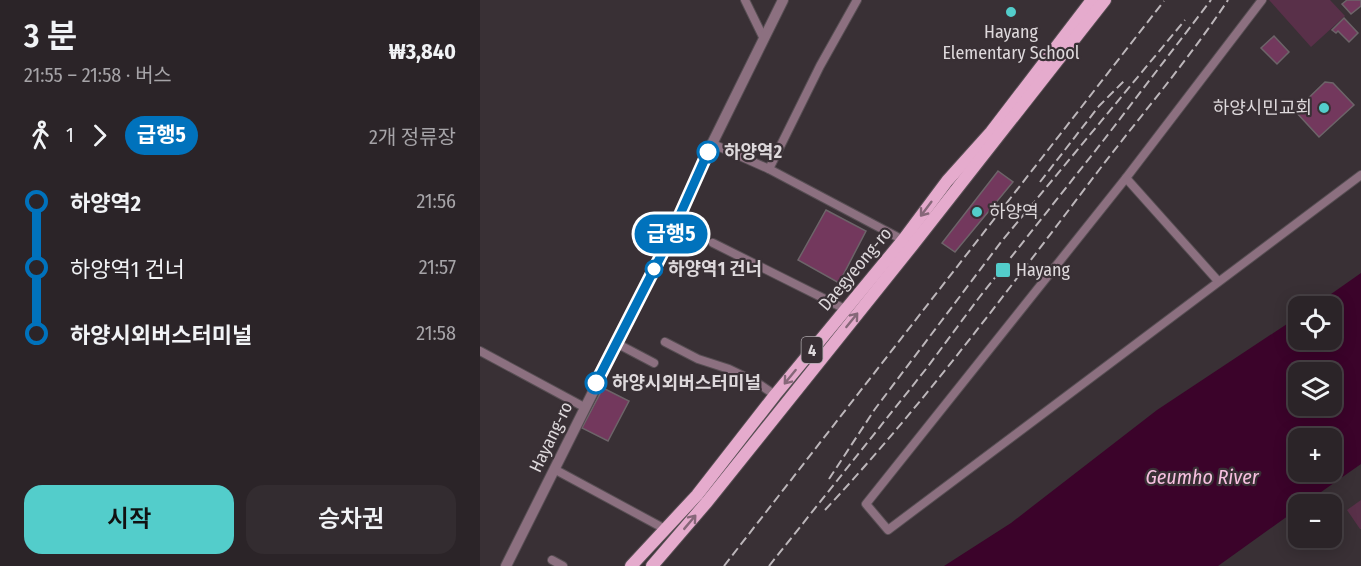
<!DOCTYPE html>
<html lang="ko">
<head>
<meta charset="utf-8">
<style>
	:root { --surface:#2b2428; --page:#332c30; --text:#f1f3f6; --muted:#a6a4a8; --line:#474145; --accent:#53cdcb }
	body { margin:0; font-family:"Fira Sans Condensed","Noto Sans KR",sans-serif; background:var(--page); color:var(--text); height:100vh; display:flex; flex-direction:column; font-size:22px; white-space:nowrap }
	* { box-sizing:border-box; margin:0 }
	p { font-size:20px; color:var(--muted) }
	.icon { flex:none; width:33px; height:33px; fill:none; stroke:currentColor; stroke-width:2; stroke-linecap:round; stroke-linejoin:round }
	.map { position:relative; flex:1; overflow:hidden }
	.drawer { display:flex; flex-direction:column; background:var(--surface); width:480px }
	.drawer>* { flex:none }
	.badge { padding:0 12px; border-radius:20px; font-size:21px; line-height:39px }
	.tools { position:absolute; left:808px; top:296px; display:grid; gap:12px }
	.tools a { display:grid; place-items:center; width:54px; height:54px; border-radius:12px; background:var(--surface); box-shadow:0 3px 15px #0003,0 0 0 2px var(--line); font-size:30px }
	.map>.badge { position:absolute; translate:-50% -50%; box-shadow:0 0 0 3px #fff }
	.legs { display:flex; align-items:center; gap:9px; height:66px; padding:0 24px; font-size:20px }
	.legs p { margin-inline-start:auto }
	.summary { display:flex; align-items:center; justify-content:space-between; height:102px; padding:0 24px }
	h1 { font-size:33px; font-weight:600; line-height:45px }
	.button { display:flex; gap:12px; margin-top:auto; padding:12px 24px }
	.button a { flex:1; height:69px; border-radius:18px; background:var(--accent); color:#111; font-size:24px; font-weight:600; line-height:69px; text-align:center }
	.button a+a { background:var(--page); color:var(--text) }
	ul { padding:0 24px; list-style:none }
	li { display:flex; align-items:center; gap:21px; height:66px; font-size:22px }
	li i { display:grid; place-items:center; width:9px; height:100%; margin:0 8px; background:currentColor }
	li i::after { content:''; width:15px; height:15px; margin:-8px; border:4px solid; border-radius:50%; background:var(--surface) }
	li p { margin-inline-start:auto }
	li:first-child i { background:linear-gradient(#0000 50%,currentColor 0) }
	li:last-child i { background:linear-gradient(currentColor 50%,#0000 0) }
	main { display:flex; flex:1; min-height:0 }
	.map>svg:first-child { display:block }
	.green { fill:#593049 }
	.water { fill:#3b032a; fill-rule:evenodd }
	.building { fill:#73385d; stroke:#6d6469; stroke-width:1.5 }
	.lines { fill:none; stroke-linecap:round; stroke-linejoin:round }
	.minor-casing { stroke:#574e53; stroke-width:10 }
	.tertiary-casing { stroke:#574e53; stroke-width:12 }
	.primary-casing { stroke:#574e53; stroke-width:14 }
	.minor { stroke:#8c7080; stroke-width:8 }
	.tertiary { stroke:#8c7080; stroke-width:10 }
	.primary { stroke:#e5abcd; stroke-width:12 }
	.rail { stroke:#bcb6ba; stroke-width:2; stroke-dasharray:9 4.5; stroke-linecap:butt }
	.oneway { stroke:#866779 }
	.line-1-casing { stroke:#fff; stroke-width:14 }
	.line-1 { stroke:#0072bc; stroke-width:9 }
	.poi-dot { fill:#53cdcb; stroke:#393035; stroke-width:2 }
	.stop-1-dot { fill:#fff; stroke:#0072bc; stroke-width:3 }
	.labels { text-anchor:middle; stroke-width:4.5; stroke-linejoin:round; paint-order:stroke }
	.shield { fill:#393035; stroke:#aca6aa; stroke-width:1.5 }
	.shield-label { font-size:16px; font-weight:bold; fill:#ded9dc }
	.poi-label { font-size:18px; fill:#ded9dc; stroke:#393035; text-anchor:start }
	.stop-label { font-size:18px; font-weight:bold; fill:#ded9dc; stroke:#393035; text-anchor:start }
	.street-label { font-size:18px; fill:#ded9dc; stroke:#393035 }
	.water-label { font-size:20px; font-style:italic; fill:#f6bfdf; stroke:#393035 }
</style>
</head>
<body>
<main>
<section class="drawer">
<div class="summary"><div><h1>3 분</h1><p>21:55 – 21:58 · 버스</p></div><b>₩3,840</b></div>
<div class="legs"><svg class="icon" aria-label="walk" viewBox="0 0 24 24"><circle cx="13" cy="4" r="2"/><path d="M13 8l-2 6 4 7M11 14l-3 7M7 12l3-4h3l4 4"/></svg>1<svg class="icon" aria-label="forward" viewBox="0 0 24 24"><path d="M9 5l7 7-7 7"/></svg><b class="badge" style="background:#0072bc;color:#fff">급행5</b><p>2개 정류장</p></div>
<ul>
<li><i style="color:#0072bc"></i><b>하양역2</b><p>21:56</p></li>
<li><i style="color:#0072bc"></i><span>하양역1 건너</span><p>21:57</p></li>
<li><i style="color:#0072bc"></i><b>하양시외버스터미널</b><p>21:58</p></li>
</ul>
<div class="button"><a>시작</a><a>승차권</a></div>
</section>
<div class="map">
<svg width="881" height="566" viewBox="0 0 881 566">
	<rect width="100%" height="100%" fill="#393035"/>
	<g class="green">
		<polygon points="789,0 850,0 865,16 831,47"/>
		<polygon points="881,500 881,529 880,529 867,510"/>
	</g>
	<path class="water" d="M881,273V464L824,504H819V508L738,566H464L531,523L677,410L819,316V339H852V306H834ZM819,372H852V405H819ZM819,438H852V471H819Z"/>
	<g class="building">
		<polygon points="867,0 881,0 881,6 871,14 862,4"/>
		<polygon points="864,18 878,33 869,42 858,31 856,33 852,30"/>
		<polygon points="794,36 809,52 797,64 781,48"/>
		<polygon points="845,82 853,83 874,105 839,137 815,111"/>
		<polygon points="518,171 533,182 475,252 462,243"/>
		<polygon points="346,210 386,231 359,283 318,260"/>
		<polygon points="123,388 149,401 128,441 102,428"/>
	</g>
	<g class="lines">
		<g class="minor-casing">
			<g id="minor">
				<polyline points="265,0 284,39"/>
				<polyline points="782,0 646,178 386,504 408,530 881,175"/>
				<polyline points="233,144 289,169 425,241"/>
				<polyline points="289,169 340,66 377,0"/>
				<polyline points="646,178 738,281"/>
				<polyline points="233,243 365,309"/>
				<polyline points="185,342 218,359 249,369 276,382 295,395"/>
				<polyline points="136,343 174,363"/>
				<polyline points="0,351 104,407"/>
				<polyline points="74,469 185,529"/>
				<polyline points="72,560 83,566"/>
			</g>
		</g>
		<g class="tertiary-casing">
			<polyline id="tertiary" points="26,566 186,246 228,152 303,0"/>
		</g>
		<g class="primary-casing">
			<g id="primary">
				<polyline points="151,566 217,495 295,395 423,240 467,181 511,132 612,0"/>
				<polyline points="172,566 227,502 432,246 625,0"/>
			</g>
		</g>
		<use href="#minor" class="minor"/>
		<use href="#tertiary" class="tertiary"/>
		<use href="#primary" class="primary"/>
		<g class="rail">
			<polyline points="560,182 619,106 644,81"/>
			<polyline points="349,479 395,409 521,242 705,20"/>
			<path d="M345,510C444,404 531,286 619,170C662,114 709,59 748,0"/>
			<polyline points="244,566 684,1"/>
			<polyline points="289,566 446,369 498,299 623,141 731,0"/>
		</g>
	</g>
	<defs><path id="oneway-shaft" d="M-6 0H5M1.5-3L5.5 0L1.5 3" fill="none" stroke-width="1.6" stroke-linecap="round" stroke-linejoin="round" transform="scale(1.5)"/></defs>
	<g class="oneway">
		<use href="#oneway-shaft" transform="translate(446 209) rotate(127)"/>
		<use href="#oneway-shaft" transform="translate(372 320) rotate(-51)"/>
		<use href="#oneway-shaft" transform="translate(310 377) rotate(129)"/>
		<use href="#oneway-shaft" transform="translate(210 522) rotate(-50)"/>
	</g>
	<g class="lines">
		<g class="line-1-casing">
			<polyline id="line-1" points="116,383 186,246 228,152"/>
		</g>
		<use href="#line-1" class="line-1"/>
	</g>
	<g class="poi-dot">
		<circle cx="531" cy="12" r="6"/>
		<circle cx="844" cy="108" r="6"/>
		<circle cx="497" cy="212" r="6"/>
		<rect x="515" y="262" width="16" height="16" rx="3"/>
	</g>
	<g class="stop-1-dot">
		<circle cx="228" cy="152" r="10"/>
		<circle cx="174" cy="269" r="8"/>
		<circle cx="116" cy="383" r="10"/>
	</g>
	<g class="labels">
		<rect class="shield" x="321.5" y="337" width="21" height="26" rx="4.5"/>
		<g class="shield-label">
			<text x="332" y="356">4</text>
		</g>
		<g class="poi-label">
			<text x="531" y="38" text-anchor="middle">Hayang<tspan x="531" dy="21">Elementary School</tspan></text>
			<text x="832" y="114" text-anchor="end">하양시민교회</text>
			<text x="509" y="218">하양역</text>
			<text x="536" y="276">Hayang</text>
		</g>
		<g class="stop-label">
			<text x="244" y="158">하양역2</text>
			<text x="188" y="275">하양역1 건너</text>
			<text x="132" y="389">하양시외버스터미널</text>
		</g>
		<g class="street-label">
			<text transform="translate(375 269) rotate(-50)" y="6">Daegyeong-ro</text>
			<text transform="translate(71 437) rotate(-64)" y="6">Hayang-ro</text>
		</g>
		<g class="water-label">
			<text x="722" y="484">Geumho River</text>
		</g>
	</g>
</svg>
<div class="tools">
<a><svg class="icon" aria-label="locate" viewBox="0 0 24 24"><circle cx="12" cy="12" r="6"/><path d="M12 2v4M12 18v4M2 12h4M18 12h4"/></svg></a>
<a><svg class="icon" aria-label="layers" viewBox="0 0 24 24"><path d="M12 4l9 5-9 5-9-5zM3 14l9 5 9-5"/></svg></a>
<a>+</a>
<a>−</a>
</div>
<b class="badge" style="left:191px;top:234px;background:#0072bc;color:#fff">급행5</b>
</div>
</main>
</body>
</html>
